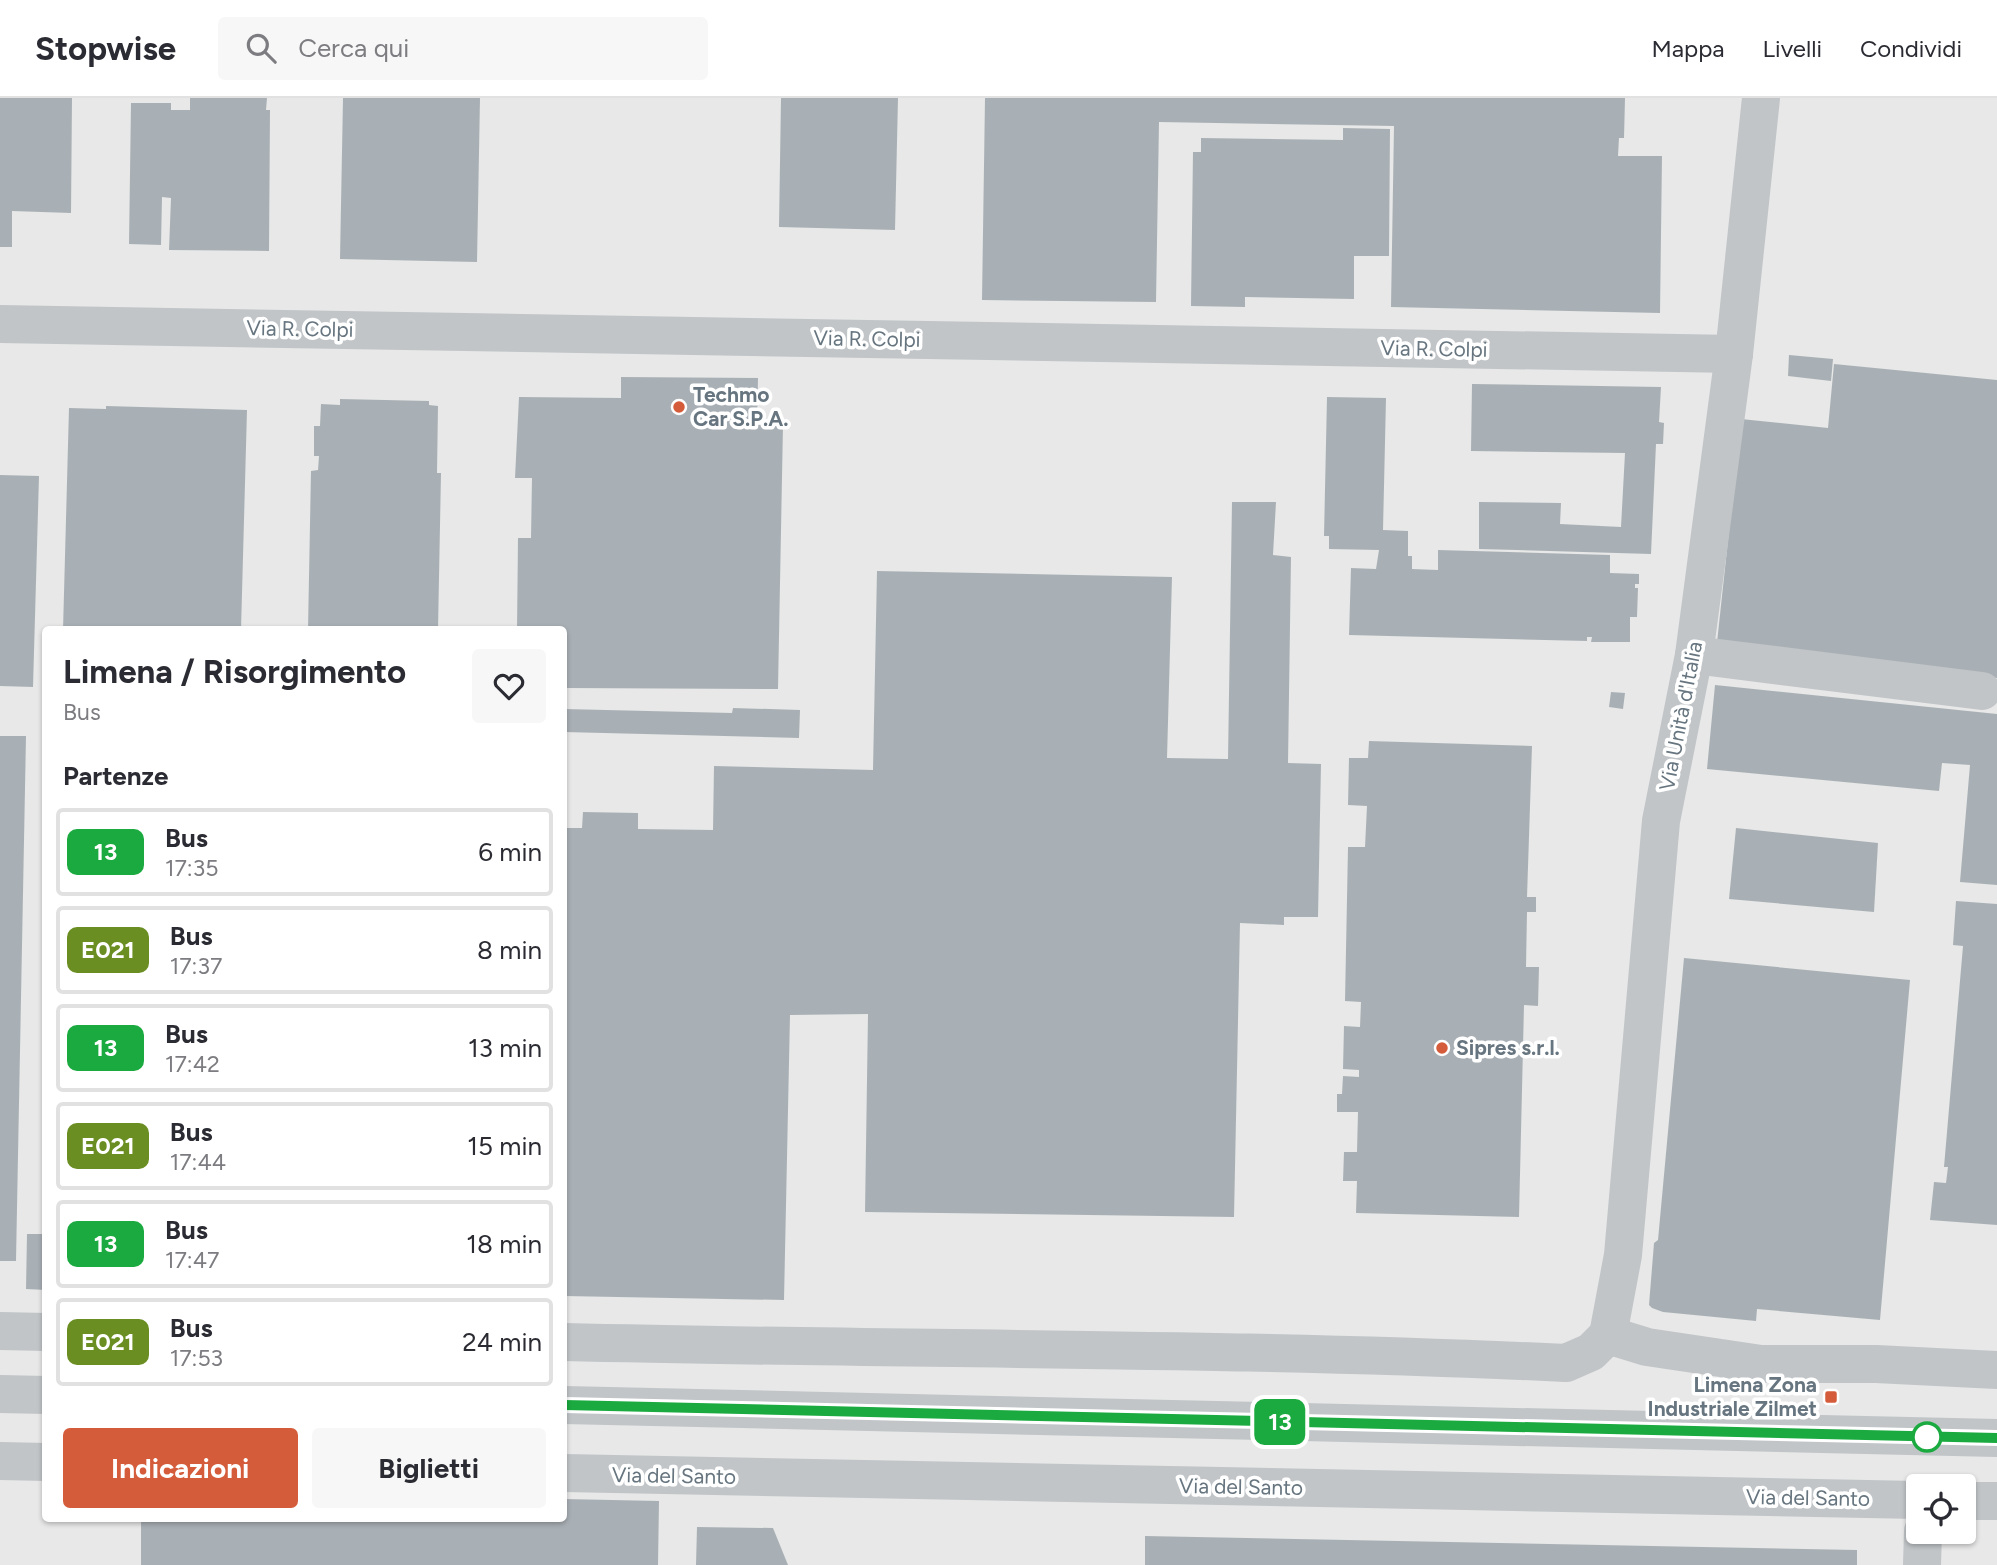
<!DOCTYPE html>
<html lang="it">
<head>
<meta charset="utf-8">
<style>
	:root { --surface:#fff; --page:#f7f7f7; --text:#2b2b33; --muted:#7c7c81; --line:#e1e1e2; --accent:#d55c3b }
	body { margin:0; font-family:Figtree,sans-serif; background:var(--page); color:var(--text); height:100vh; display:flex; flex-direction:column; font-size:26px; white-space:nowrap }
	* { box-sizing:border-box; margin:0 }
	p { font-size:23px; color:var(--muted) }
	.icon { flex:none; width:38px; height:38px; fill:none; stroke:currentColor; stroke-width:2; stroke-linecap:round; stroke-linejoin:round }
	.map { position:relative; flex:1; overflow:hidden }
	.panel { position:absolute; left:42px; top:528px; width:525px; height:896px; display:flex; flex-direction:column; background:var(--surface); border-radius:7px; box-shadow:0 2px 5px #0004 }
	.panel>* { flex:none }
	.badge { padding:0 14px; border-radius:10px; font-size:24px; line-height:46px }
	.controls { position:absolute; left:1906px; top:1376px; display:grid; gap:14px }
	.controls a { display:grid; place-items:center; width:70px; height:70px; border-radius:7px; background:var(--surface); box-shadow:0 2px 5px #0004; font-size:35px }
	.map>.badge { position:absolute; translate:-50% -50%; box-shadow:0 0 0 4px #fff }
	h2 { padding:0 21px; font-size:26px; line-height:63px }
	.round { display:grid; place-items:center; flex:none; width:74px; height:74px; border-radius:7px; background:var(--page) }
	.summary { display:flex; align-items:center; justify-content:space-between; height:119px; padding:0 21px }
	h1 { font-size:33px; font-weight:700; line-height:52px }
	.button { display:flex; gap:14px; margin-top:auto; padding:14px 21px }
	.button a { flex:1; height:80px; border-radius:7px; background:var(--accent); color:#fff; font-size:28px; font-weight:700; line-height:80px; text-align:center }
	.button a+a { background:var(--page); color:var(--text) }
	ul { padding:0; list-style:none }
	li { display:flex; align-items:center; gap:21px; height:88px; margin:0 14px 10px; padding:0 7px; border:4px solid var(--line); border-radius:7px }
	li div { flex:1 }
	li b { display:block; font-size:26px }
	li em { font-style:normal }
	li .badge { min-width:77px; font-weight:700; text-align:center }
	header { display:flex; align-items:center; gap:42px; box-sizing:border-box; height:98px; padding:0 35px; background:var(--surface); border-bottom:2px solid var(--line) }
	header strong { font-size:33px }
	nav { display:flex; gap:38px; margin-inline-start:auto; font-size:24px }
	.search { width:490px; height:63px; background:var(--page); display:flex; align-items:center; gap:18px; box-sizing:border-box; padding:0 24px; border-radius:7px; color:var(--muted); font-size:26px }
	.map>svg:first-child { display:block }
	.built { fill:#e7e8e7; fill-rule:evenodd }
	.building { fill:#a9b0b5 }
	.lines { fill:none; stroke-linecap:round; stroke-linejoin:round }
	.minor { stroke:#c1c5c8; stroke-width:38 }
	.line-casing { stroke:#fff; stroke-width:16 }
	.line { stroke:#1baa40; stroke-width:10 }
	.poi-dot { fill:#d55c3b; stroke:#fff; stroke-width:2.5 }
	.stop-dot { fill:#fff; stroke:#1baa40; stroke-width:3.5 }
	.labels { text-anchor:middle; stroke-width:7; stroke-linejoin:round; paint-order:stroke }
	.street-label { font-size:21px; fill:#66757f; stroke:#fff }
	.poi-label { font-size:21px; font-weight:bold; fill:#66757f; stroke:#fff; text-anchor:start }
</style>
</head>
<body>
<header>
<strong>Stopwise</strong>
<div class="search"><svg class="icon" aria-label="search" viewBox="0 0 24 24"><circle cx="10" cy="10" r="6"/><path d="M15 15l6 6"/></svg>Cerca qui</div>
<nav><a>Mappa</a><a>Livelli</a><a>Condividi</a></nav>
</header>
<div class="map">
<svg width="1997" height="1467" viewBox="0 0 1997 1467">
	<rect width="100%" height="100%" fill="#f9f9f7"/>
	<path class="built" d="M0,0H1997V1467H0ZM46,532H564V1421H46ZM1918,1388H1964V1433H1918Z"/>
	<g class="building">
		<polygon points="0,0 72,0 71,115 12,113 12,149 0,149"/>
		<polygon points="190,0 267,0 266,12 270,12 269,153 169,152 171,100 162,99 161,147 129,146 131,5 171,5 171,12 190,12"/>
		<polygon points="343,0 480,0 477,164 340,161"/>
		<polygon points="781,0 898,0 895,132 779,129"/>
		<polygon points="985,0 1625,0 1624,40 1619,40 1618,58 1662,58 1660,215 1391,209 1394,28 1159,24 1156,204 982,202"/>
		<polygon points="1343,30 1390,31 1389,158 1354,158 1354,201 1245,199 1245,209 1191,208 1193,54 1201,54 1201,40 1343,42"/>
		<polygon points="1789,257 1833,261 1831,283 1788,278"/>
		<polygon points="1834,266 1997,282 1997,580 1716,554 1741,321 1828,330"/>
		<polygon points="621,279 758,280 757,327 783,327 778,591 564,590 564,532 517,532 518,440 531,440 532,380 515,380 519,299 621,300"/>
		<polygon points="1472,286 1661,289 1659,324 1664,325 1663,346 1656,346 1651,456 1479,451 1479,404 1561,405 1560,426 1621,429 1625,355 1471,353"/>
		<polygon points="1327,299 1386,300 1383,432 1408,433 1408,458 1412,458 1412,471 1438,472 1438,452 1610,457 1610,475 1639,476 1639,486 1635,486 1635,490 1638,490 1637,519 1630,519 1630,544 1591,544 1592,539 1587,539 1587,543 1349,537 1351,470 1376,471 1379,452 1329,451 1329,438 1324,438"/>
		<polygon points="340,301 429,303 429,307 438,308 437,375 441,375 438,532 308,532 311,373 318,372 319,358 314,358 314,328 320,328 321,306 340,307"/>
		<polygon points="106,308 247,312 241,532 63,532 69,310 106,311"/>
		<polygon points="0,377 39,378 33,589 0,588"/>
		<polygon points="1232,404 1276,404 1273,457 1291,459 1288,665 1321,666 1318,819 1284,819 1284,827 1240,825 1234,1119 865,1114 868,916 790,917 784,1202 564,1198 564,730 582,730 583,714 638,715 638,731 713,732 714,668 873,672 877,473 1172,479 1167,660 1228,661"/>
		<polygon points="1715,587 1997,616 1997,787 1960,784 1970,667 1942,665 1939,693 1707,671"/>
		<polygon points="1611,594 1625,595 1623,611 1609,609"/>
		<polygon points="733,610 800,612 799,640 564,634 564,611 732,615"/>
		<polygon points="0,638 26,638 16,1163 0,1163"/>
		<polygon points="1369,643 1532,648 1527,799 1536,799 1536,814 1527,814 1526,869 1539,869 1538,908 1524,907 1519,1119 1356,1115 1357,1083 1343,1083 1344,1054 1357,1054 1358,1014 1337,1014 1337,996 1342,996 1343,978 1359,979 1359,972 1343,971 1344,928 1360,929 1361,904 1345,903 1348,749 1365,749 1367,708 1348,707 1349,660 1368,660"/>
		<polygon points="1736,730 1878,745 1874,814 1729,801"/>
		<polygon points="1956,803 1997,806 1997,1127 1930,1122 1934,1084 1946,1085 1948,1069 1944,1069 1963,848 1953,847"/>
		<polygon points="1684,860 1910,882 1880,1222 1757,1211 1756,1223 1663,1214 1652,1210 1649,1207 1654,1145 1658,1142"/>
		<polygon points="27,1136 46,1136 46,1192 26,1191"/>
		<polygon points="564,1401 659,1403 658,1467 141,1467 141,1421 564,1421"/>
		<polygon points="697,1429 773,1430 788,1467 696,1467"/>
		<polygon points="1145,1438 1857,1452 1857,1467 1145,1467"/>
	</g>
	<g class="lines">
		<g class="minor">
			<polyline points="0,226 1734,256"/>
			<polyline points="1694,557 1982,593"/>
			<polyline points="0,1233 46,1234"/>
			<polyline points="1608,1237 1623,1157 1661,723 1694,557 1734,256 1761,0"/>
			<polyline points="1608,1237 1647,1249 1761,1266 1876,1266 1997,1272"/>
			<path d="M564,1244C898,1252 1232,1249 1566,1265L1591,1254L1608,1237"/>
			<polyline points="0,1296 46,1297"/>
			<polyline points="564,1307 1997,1340"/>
			<polyline points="0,1363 46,1364"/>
			<polyline points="564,1375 1918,1402"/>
			<polyline points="1964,1403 1997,1403"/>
			<polyline points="1922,1467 1923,1433"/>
		</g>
	</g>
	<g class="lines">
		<g class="line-casing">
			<polyline id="line" points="564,1307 1997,1340"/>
		</g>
		<use href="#line" class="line"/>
	</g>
	<g class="poi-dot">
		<circle cx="679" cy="309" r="7"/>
		<circle cx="1442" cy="950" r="7"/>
		<rect x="1824" y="1292" width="14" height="14" rx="3.5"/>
	</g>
	<circle class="stop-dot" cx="1927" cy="1339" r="14"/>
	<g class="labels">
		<g class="street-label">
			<text transform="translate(300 231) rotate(1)" y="7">Via R. Colpi</text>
			<text transform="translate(867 241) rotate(1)" y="7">Via R. Colpi</text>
			<text transform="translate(1434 251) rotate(1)" y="7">Via R. Colpi</text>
			<text transform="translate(1681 618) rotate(-79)" y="7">Via Unità d'Italia</text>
			<text transform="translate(674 1378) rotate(1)" y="7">Via del Santo</text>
			<text transform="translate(1241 1389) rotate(1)" y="7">Via del Santo</text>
			<text transform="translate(1808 1400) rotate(1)" y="7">Via del Santo</text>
		</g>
		<g class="poi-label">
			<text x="693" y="304">Techmo<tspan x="693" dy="24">Car S.P.A.</tspan></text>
			<text x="1456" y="957">Sipres s.r.l.</text>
			<text x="1817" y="1294" text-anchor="end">Limena Zona<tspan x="1817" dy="24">Industriale Zilmet</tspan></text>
		</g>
	</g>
</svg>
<div class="controls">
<a><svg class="icon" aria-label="locate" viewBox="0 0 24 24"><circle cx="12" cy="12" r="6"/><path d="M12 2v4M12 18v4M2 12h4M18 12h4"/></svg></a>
</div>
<b class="badge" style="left:1280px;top:1324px;background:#1baa40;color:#fff">13</b>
<section class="panel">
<div class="summary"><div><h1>Limena / Risorgimento</h1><p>Bus</p></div><a class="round"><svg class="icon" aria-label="heart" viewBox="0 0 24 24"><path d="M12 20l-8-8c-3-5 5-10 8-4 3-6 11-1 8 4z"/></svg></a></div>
<h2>Partenze</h2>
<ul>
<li><span class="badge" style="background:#1baa40;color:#fff">13</span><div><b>Bus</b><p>17:35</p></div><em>6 min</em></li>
<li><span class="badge" style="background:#6b8e23;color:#fff">E021</span><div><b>Bus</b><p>17:37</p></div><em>8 min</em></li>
<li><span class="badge" style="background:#1baa40;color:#fff">13</span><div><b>Bus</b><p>17:42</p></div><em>13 min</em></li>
<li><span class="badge" style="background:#6b8e23;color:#fff">E021</span><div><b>Bus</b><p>17:44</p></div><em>15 min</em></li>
<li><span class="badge" style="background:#1baa40;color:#fff">13</span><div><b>Bus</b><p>17:47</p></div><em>18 min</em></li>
<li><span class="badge" style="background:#6b8e23;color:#fff">E021</span><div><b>Bus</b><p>17:53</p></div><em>24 min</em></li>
</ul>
<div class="button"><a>Indicazioni</a><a>Biglietti</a></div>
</section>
</div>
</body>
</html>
